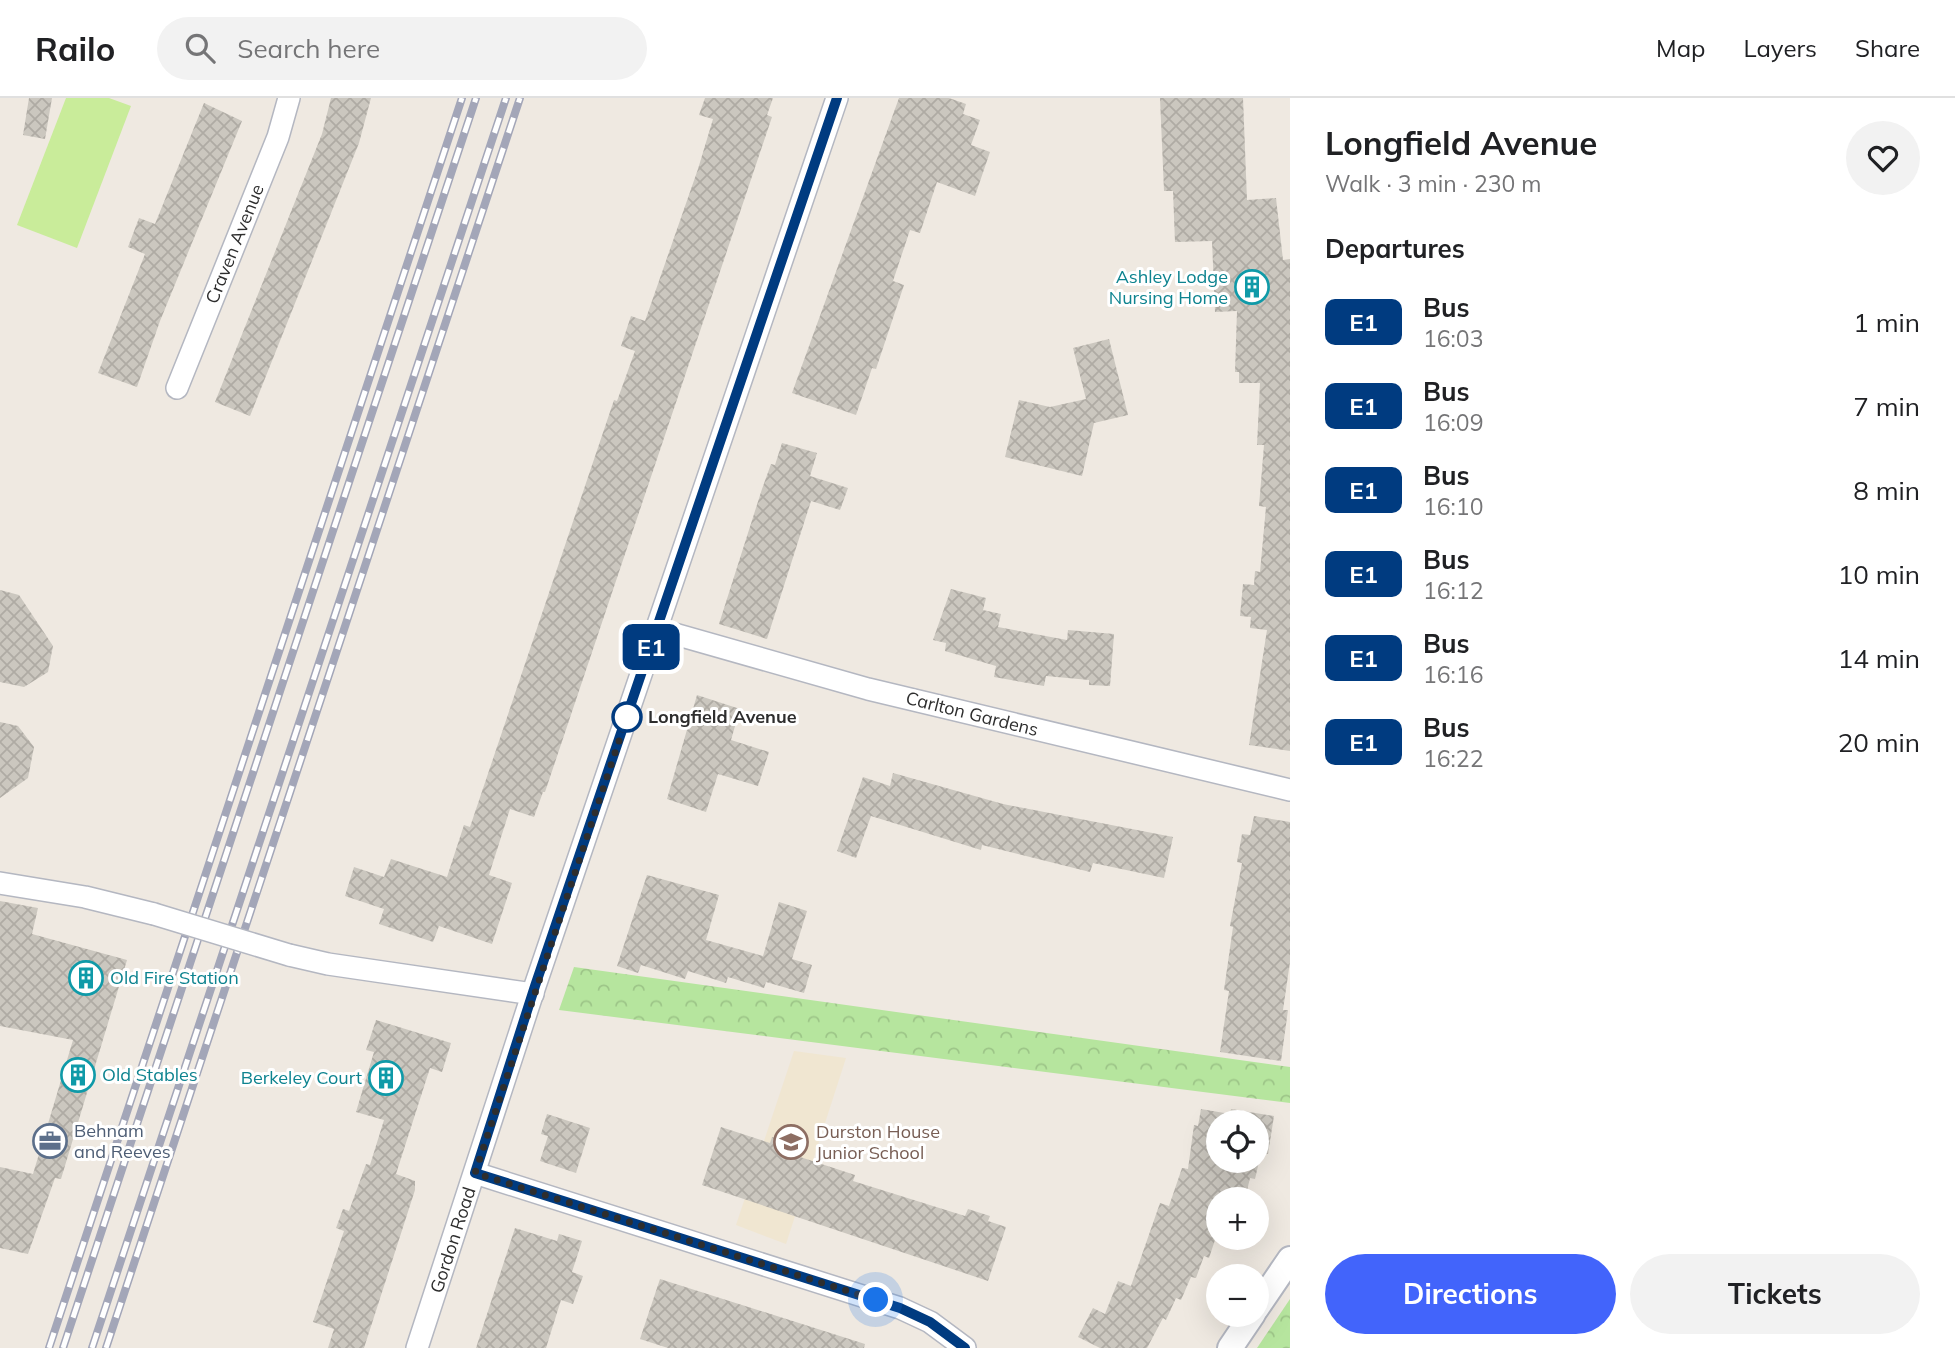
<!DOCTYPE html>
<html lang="en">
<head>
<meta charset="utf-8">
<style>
	:root { --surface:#fff; --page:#f2f2f2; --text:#202124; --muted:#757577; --line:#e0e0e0; --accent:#4264fb }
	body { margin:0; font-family:Mulish,sans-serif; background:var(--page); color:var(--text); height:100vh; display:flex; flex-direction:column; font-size:26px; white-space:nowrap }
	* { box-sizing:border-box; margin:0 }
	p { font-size:23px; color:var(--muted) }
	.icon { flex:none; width:38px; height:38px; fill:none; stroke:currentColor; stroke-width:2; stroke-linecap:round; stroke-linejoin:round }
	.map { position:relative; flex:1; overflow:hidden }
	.drawer { display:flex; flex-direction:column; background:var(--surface); width:665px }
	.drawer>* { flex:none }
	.badge { padding:0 14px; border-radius:10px; font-size:24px; line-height:46px }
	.fabs { position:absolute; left:1206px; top:1012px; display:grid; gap:14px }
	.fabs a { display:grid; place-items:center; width:63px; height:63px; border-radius:50%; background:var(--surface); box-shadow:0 7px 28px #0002; font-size:35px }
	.you { position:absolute; width:35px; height:35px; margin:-18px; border:5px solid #fff; border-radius:50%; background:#1a73e8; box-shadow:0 0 0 10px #1a73e833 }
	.map>.badge { position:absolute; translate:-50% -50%; box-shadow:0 0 0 4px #fff }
	h2 { padding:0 35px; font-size:26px; line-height:63px }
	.round { display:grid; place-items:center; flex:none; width:74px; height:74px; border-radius:37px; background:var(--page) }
	.head { display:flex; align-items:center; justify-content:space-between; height:119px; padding:0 35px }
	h1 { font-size:33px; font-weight:700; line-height:52px }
	.primary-button { display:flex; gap:14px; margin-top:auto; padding:14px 35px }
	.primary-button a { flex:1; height:80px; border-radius:42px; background:var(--accent); color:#fff; font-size:28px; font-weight:700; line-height:80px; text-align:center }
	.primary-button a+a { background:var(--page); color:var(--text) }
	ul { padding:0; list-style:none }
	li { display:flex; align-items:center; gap:21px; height:84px; padding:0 35px }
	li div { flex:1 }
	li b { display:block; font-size:26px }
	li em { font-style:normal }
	li .badge { min-width:77px; font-weight:700; text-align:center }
	header { display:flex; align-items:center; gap:42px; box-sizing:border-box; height:98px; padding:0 35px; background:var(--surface); border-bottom:2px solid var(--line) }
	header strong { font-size:33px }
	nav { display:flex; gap:38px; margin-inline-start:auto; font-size:24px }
	.search { width:490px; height:63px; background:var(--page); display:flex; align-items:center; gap:18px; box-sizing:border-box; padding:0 24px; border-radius:38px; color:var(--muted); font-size:26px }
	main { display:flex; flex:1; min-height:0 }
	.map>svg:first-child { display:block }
	.education { fill:#f0e6d1 }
	.forest { fill:url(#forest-crowns) }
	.pitch { fill:#c9ec9a }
	.building { fill:url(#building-cross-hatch); fill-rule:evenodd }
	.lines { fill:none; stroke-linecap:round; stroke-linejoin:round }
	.minor-casing { stroke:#b4b7c1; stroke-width:24 }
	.tertiary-casing { stroke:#b4b7c1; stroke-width:28 }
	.minor { stroke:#fff; stroke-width:21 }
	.tertiary { stroke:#fff; stroke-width:24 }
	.rail-casing { stroke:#a3a6b8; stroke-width:8 }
	.rail { stroke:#fff; stroke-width:5; stroke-dasharray:16; stroke-linecap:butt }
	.minor-bridge-casing { stroke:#b4b7c1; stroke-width:24; stroke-linecap:butt }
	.minor-bridge { stroke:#fff; stroke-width:21 }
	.line-casing { stroke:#fff; stroke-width:16 }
	.line { stroke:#003b80; stroke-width:10 }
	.walk { stroke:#2e2e2e; stroke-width:7; stroke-dasharray:0 12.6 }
	.stop-dot { fill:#fff; stroke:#003b80; stroke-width:3.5 }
	.labels { text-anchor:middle; stroke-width:6; stroke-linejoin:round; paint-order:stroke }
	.street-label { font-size:18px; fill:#2e2e2e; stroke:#fff }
	.culture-label { font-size:18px; fill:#0d838f; stroke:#fff; text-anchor:end }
	.stop-label { font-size:18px; font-weight:bold; fill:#2e2e2e; stroke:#fff; text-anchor:start }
	.service-label { font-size:18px; fill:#4e5e75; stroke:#fff; text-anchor:start }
	.education-label { font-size:18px; fill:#785e54; stroke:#fff; text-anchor:start }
</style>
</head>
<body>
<header>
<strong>Railo</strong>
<div class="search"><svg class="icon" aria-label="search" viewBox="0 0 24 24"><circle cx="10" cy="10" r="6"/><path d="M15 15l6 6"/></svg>Search here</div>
<nav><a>Map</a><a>Layers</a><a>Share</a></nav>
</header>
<main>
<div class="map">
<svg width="1290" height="1250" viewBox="0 0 1290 1250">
	<defs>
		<pattern id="forest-crowns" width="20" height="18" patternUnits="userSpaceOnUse" patternTransform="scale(1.75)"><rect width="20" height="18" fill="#b6e59e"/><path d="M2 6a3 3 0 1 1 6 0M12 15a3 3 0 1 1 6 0" fill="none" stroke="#9dc588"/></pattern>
		<pattern id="building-cross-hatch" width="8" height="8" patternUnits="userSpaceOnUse" patternTransform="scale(1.75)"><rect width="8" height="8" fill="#cbc7bf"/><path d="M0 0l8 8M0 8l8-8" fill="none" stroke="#afaba4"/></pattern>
	</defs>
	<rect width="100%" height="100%" fill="#efe9e1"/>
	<polygon class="education" points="794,953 846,960 786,1146 736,1127"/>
	<g class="forest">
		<polygon points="574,869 1290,969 1290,1005 559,912"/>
		<polygon points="1290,1201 1290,1250 1257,1250"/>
	</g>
	<polygon class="pitch" points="66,0 109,0 131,8 77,150 17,127"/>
	<g class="building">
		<polygon points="29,0 52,0 45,41 23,37"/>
		<polygon points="331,0 371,0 359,45 250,318 215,304 322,36"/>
		<polygon points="705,0 773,0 767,17 772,19 545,694 543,694 534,719 510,711 489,777 512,785 492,846 439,828 433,844 379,826 384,811 345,798 354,769 384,779 391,761 447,779 464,727 470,729 614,302 617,303 635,253 621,248 631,218 645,223 698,71 713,21 699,17"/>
		<polygon points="899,0 949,0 966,6 963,16 980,22 971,47 990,54 975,98 937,84 920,135 910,132 893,183 904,187 876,271 872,270 856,317 792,295"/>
		<polygon points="1160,0 1243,0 1247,102 1276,100 1283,162 1290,161 1290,653 1249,647 1267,532 1250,530 1251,519 1240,518 1243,486 1254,487 1255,473 1260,474 1266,409 1259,408 1264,347 1257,347 1260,285 1239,285 1239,274 1235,274 1237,213 1215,214 1212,143 1175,144 1173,93 1164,93"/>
		<polygon points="204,5 242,23 160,223 137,289 98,275 145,156 128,149 139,120 155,126"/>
		<polygon points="1109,241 1128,317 1094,325 1082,378 1005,359 1019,302 1050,309 1086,301 1073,250"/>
		<polygon points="782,345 817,355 810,378 848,390 840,412 811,403 767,541 719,526 762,391 771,366 775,367"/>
		<polygon points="951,491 986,500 983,512 1001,516 998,529 1067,542 1068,532 1114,536 1110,588 1089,587 1089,582 1046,578 1044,588 994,579 996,568 945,553 946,545 933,542"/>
		<polygon points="0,492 19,497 53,548 48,574 24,589 0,584"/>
		<polygon points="697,597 740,611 731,642 769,654 758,688 718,676 706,714 667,701"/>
		<polygon points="0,624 18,628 34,649 28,680 0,700"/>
		<polygon points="893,675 1003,706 1173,739 1164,780 1093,765 1090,774 982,747 981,752 871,718 856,760 837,753 863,679 890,688"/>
		<polygon points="1254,718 1290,724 1290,864 1283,912 1288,912 1281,963 1220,954 1229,893 1224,892 1233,829 1230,828 1242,765 1237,764 1242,736 1250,737"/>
		<polygon points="647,777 719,797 706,842 763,858 779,804 807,813 792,861 812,867 804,895 766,884 764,890 728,879 726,885 688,873 685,881 641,867 638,875 617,868"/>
		<polygon points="0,803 38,810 32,836 127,862 61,1081 55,1080 28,1156 0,1150 0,1069 33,1076 73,942 0,928"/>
		<polygon points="376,922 451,945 442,974 430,970 396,1076 415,1083 415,1092 364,1250 328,1250 334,1231 313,1224 344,1133 336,1130 343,1111 349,1113 366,1066 370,1067 384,1022 356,1014 374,954 366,952"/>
		<path d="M1201,1011L1230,1016L1231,1011L1274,1018L1268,1056L1261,1055L1255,1081L1250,1080L1245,1101H1218L1220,1144L1215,1142L1209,1160L1204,1158L1196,1180L1191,1179L1181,1202L1176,1200L1166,1222L1163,1220L1147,1250H1100L1078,1239L1093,1210L1105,1216L1118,1183L1131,1188L1160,1105L1169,1108L1182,1070L1188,1071L1194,1027L1198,1028ZM1218,1024H1256V1062H1218Z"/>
		<polygon points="547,1016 590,1030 576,1075 540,1063 548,1038 541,1036"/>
		<polygon points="721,1029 770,1045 772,1039 794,1046 791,1056 855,1077 853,1083 965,1118 968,1111 990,1118 988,1123 1006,1129 988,1183 702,1087"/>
		<polygon points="515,1130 557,1143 559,1136 582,1143 572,1174 583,1178 573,1206 561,1202 546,1250 476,1250"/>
		<polygon points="660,1181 865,1246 864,1250 668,1250 640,1241"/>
	</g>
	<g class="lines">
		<g class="minor-casing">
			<g id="minor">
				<polyline points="177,290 278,39 289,0"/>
				<polyline points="657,531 868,591 1290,692"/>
				<polyline points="0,785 85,799 154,816"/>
				<polyline points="289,857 328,866 533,896"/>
				<polyline points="475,1075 900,1210 930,1224 965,1250"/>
				<polyline points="417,1250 535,888 837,0"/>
			</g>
		</g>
		<g class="tertiary-casing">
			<g id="tertiary">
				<polyline points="1256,1211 1290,1161"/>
				<polyline points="1230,1250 1253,1216"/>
			</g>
		</g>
		<use href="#minor" class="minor"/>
		<use href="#tertiary" class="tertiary"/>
		<g class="rail-casing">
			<g id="rail">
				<polyline points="49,1250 462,0"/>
				<polyline points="63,1250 476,0"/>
				<polyline points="92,1250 506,0"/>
				<polyline points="106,1250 520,0"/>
			</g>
		</g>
		<use href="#rail" class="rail"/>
		<g class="minor-bridge-casing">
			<polyline id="minor-bridge" points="154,816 289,857"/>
		</g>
		<use href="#minor-bridge" class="minor-bridge"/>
	</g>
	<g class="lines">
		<g class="line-casing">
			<polyline id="line" points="837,0 535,888 475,1075 900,1210 930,1224 965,1250"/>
		</g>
		<use href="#line" class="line"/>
		<polyline class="walk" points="627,619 475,1075 876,1202"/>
	</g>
	<defs>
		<g id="building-ring" transform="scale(1.75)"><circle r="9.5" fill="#fff" stroke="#0f9aa8" stroke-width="1.5"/><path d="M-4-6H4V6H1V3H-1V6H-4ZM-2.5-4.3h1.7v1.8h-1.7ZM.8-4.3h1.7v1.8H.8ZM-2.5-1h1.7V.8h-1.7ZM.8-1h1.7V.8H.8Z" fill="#0f9aa8"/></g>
		<g id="office-ring" transform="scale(1.75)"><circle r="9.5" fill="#fff" stroke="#5c6f8a" stroke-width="1.5"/><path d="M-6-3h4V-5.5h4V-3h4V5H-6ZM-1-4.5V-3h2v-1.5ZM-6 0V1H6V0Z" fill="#5c6f8a"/></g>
		<g id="school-ring" transform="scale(1.75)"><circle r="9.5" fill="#fff" stroke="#8d6e63" stroke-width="1.5"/><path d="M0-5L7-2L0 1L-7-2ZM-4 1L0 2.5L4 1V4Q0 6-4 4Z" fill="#8d6e63"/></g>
	</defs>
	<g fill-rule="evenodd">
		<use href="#building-ring" x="1252" y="189"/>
		<use href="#building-ring" x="86" y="880"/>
		<use href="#building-ring" x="78" y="977"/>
		<use href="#building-ring" x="386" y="980"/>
		<use href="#office-ring" x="50" y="1043"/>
		<use href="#school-ring" x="791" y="1044"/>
	</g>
	<circle class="stop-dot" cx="627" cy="619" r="14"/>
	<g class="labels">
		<g class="street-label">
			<text transform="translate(235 146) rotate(-68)" y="6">Craven Avenue</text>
			<text transform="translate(972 616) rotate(14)" y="6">Carlton Gardens</text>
			<text transform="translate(453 1142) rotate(-72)" y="6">Gordon Road</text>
		</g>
		<g class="culture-label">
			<text x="1228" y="185">Ashley Lodge<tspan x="1228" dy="21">Nursing Home</tspan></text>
			<text x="110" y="886" text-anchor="start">Old Fire Station</text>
			<text x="102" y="983" text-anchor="start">Old Stables</text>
			<text x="362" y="986">Berkeley Court</text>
		</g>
		<g class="stop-label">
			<text x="648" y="625">Longfield Avenue</text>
		</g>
		<g class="service-label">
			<text x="74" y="1039">Behnam<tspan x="74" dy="21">and Reeves</tspan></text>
		</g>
		<g class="education-label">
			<text x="816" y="1040">Durston House<tspan x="816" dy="21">Junior School</tspan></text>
		</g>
	</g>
</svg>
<div class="fabs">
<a><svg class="icon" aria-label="locate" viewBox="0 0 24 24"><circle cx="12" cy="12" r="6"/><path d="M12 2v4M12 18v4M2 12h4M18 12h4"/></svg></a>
<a>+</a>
<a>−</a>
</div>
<div class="you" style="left:876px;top:1202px"></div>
<b class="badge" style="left:651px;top:549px;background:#003b80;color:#fff">E1</b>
</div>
<section class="drawer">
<div class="head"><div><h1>Longfield Avenue</h1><p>Walk · 3 min · 230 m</p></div><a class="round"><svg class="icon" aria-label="heart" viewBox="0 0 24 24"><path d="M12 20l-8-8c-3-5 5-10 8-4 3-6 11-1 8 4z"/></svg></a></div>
<h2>Departures</h2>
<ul>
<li><span class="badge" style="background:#003b80;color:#fff">E1</span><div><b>Bus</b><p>16:03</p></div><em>1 min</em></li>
<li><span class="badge" style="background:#003b80;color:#fff">E1</span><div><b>Bus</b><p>16:09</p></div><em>7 min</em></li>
<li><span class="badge" style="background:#003b80;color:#fff">E1</span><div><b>Bus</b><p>16:10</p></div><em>8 min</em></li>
<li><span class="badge" style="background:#003b80;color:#fff">E1</span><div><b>Bus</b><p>16:12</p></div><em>10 min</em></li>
<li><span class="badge" style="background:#003b80;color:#fff">E1</span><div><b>Bus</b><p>16:16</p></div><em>14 min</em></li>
<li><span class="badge" style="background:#003b80;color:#fff">E1</span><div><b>Bus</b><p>16:22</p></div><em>20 min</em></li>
</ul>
<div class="primary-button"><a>Directions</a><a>Tickets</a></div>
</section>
</main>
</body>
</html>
